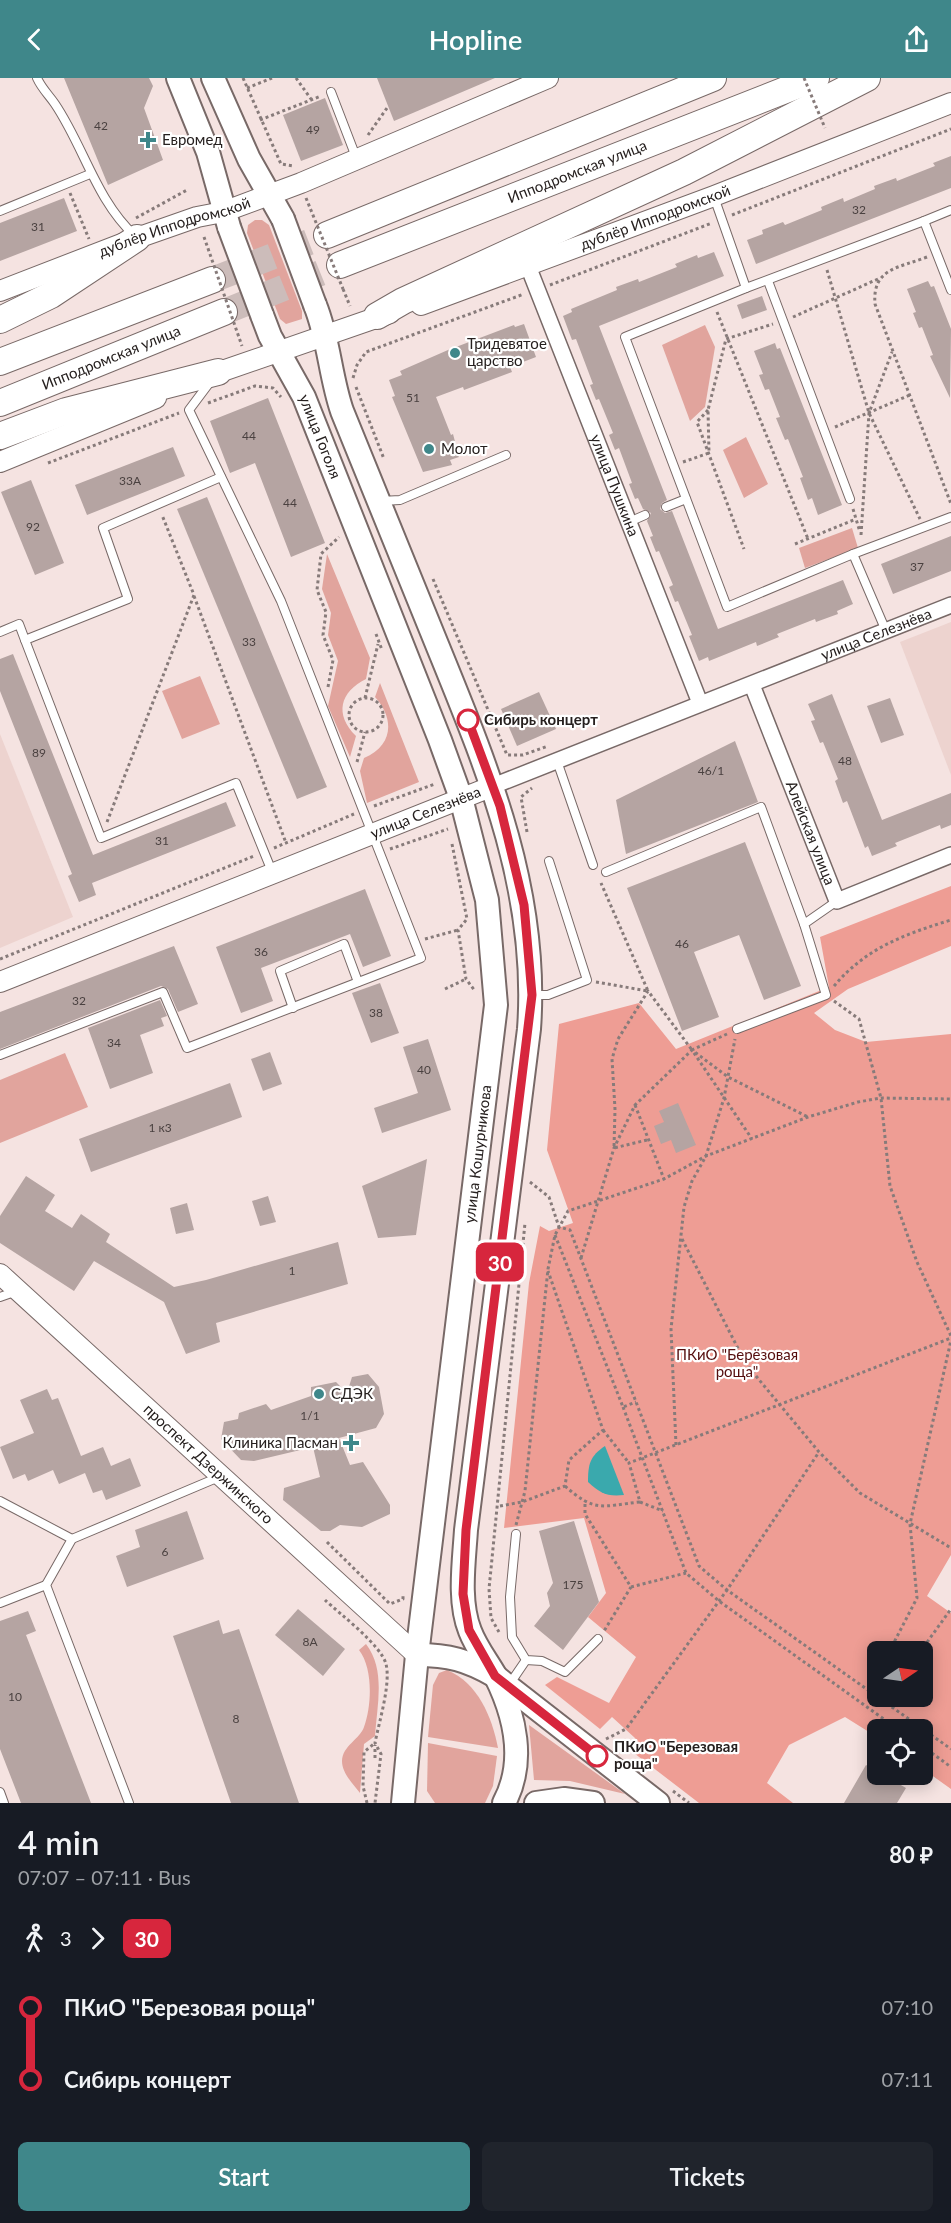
<!DOCTYPE html>
<html lang="en">
<head>
<meta charset="utf-8">
<style>
	:root { --surface:#171b24; --page:#20242c; --text:#f1f3f6; --muted:#9ea1a6; --accent:#3f878a }
	body { margin:0; font-family:Lato,sans-serif; background:var(--page); color:var(--text); height:100vh; display:flex; flex-direction:column; font-size:22px; white-space:nowrap }
	* { box-sizing:border-box; margin:0 }
	p { font-size:20px; color:var(--muted) }
	.icon { flex:none; width:33px; height:33px; fill:none; stroke:currentColor; stroke-width:2; stroke-linecap:round; stroke-linejoin:round }
	.map { position:relative; height:1725px; overflow:hidden }
	.panel { display:flex; flex-direction:column; background:var(--surface); flex:1 }
	.panel>* { flex:none }
	.badge { padding:0 12px; border-radius:9px; font-size:21px; line-height:39px }
	.needle { width:39px; rotate:77deg }
	.buttons { position:absolute; left:867px; top:1563px; display:grid; gap:12px }
	.buttons a { display:grid; place-items:center; width:66px; height:66px; border-radius:9px; background:var(--surface); box-shadow:0 3px 15px #0003; font-size:30px }
	.map>.badge { position:absolute; translate:-50% -50%; box-shadow:0 0 0 3px #fff }
	.legs { display:flex; align-items:center; gap:9px; height:66px; padding:0 18px; font-size:20px }
	.legs p { margin-inline-start:auto }
	.overview { display:flex; align-items:center; justify-content:space-between; height:102px; padding:0 18px }
	h1 { font-size:33px; font-weight:600; line-height:45px }
	.primary-button { display:flex; gap:12px; margin-top:auto; padding:12px 18px }
	.primary-button a { flex:1; height:69px; border-radius:9px; background:var(--accent); color:#fff; font-size:24px; font-weight:600; line-height:69px; text-align:center }
	.primary-button a+a { background:var(--page); color:var(--text) }
	ul { padding:0 18px; list-style:none }
	li { display:flex; align-items:center; gap:21px; height:72px; font-size:22px }
	li i { display:grid; place-items:center; width:9px; height:100%; margin:0 8px; background:currentColor }
	li i::after { content:''; width:15px; height:15px; margin:-8px; border:4px solid; border-radius:50%; background:var(--surface) }
	li p { margin-inline-start:auto }
	li:first-child i { background:linear-gradient(#0000 50%,currentColor 0) }
	li:last-child i { background:linear-gradient(currentColor 50%,#0000 0) }
	header { display:flex; justify-content:space-between; align-items:center; height:78px; padding:0 18px; background:var(--accent); color:#fff; font-size:27px; font-weight:600 }
	.map>svg:first-child { display:block }
	.built { fill:#edd3cf }
	.green { fill:#e1a49d }
	.forest { fill:#ee9d94; fill-rule:evenodd }
	.water { fill:#3aa9ad }
	.building { fill:#b5a4a2 }
	.lines { fill:none; stroke-linecap:round; stroke-linejoin:round }
	.trunk-tunnel { stroke:#ccbcba; stroke-width:26; stroke-dasharray:26 13; stroke-linecap:butt }
	.service-casing { stroke:#786967; stroke-width:10 }
	.minor-casing { stroke:#786967; stroke-width:18 }
	.tertiary-casing { stroke:#786967; stroke-width:22 }
	.secondary-casing { stroke:#786967; stroke-width:26 }
	.trunk-casing { stroke:#786967; stroke-width:28 }
	.path { stroke:#877b7a; stroke-width:3; stroke-dasharray:3 3; stroke-linecap:butt }
	.service { stroke:#fff; stroke-width:8 }
	.minor { stroke:#fff; stroke-width:15 }
	.tertiary { stroke:#fff; stroke-width:20 }
	.secondary { stroke:#fff; stroke-width:22 }
	.trunk { stroke:#fff; stroke-width:26 }
	.secondary-bridge-casing { stroke:#786967; stroke-width:26; stroke-linecap:butt }
	.path-bridge { stroke:#877b7a; stroke-width:3; stroke-dasharray:3 3; stroke-linecap:butt }
	.secondary-bridge { stroke:#fff; stroke-width:22 }
	.line-1-casing { stroke:#fff; stroke-width:14 }
	.line-1 { stroke:#d7263d; stroke-width:9 }
	.poi-dot { fill:#3f878a; stroke:#fff; stroke-width:2 }
	.stop-1-dot { fill:#fff; stroke:#d7263d; stroke-width:3 }
	.labels { text-anchor:middle; stroke-width:4.5; stroke-linejoin:round; paint-order:stroke }
	.number-label { font-size:12px; fill:#4a4140 }
	.poi-label { font-size:15px; fill:#26201f; stroke:#fff; text-anchor:start }
	.street-label { font-size:15px; fill:#26201f; stroke:#fff }
	.stop-label { font-size:15px; font-weight:bold; fill:#26201f; stroke:#fff; text-anchor:start }
	.park-label { font-size:15px; fill:#550e0e; stroke:#fff }
</style>
</head>
<body>
<header><svg class="icon" aria-label="back" viewBox="0 0 24 24"><path d="M15 5l-7 7 7 7"/></svg>Hopline<svg class="icon" aria-label="share" viewBox="0 0 24 24"><path d="M12 15V3M7 8l5-5 5 5M5 13v7h14v-7"/></svg></header>
<div class="map">
<svg width="951" height="1725" viewBox="0 0 951 1725">
	<rect width="100%" height="100%" fill="#f5e3e1"/>
	<g class="built">
		<polygon points="951,544 951,697 900,564"/>
		<polygon points="0,656 73,839 0,870"/>
	</g>
	<g class="green">
		<polygon points="255,142 262,142 269,147 302,233 302,241 286,246 280,241 247,155 248,147"/>
		<polygon points="705,247 715,269 705,329 690,343 662,267"/>
		<polygon points="746,359 768,406 744,420 723,372"/>
		<polygon points="852,450 858,470 805,490 799,470"/>
		<path d="M327,476L370,580L366,601C340,614 334,636 356,658L350,679L328,628L338,583L328,557L331,535L322,511Z"/>
		<polygon points="200,598 220,646 182,661 162,613"/>
		<path d="M380,605L419,704L367,725L360,693L364,680C393,668 395,641 375,619Z"/>
		<polygon points="65,975 88,1029 0,1065 0,1002"/>
		<path d="M366,1566C386,1592 377,1627 375,1658L364,1666L360,1715C353,1706 342,1695 342,1683C342,1668 360,1661 364,1649C372,1627 373,1590 359,1572Z"/>
		<path d="M447,1592C478,1605 492,1639 498,1670L428,1659L433,1607L439,1595Z"/>
		<polygon points="529,1647 625,1716 570,1703 534,1702"/>
		<polygon points="428,1665 497,1678 493,1708 485,1725 435,1725 427,1713"/>
	</g>
	<path class="forest" d="M951,808V868L848,911L814,935L835,952L866,964L951,956V1477L927,1518L951,1535V1711L923,1691L922,1652H878L877,1659L845,1639L789,1667L767,1705L793,1725H699L630,1672L635,1660L612,1639L600,1651L545,1607L557,1599L609,1625L636,1579L588,1539L606,1515L584,1440L504,1450L529,1205L540,1148L549,1153L573,1145L547,1072L559,946L639,925L676,971L829,909L820,859ZM878,1574H922V1618H878Z"/>
	<path class="water" d="M605,1368L624,1417C607,1419 600,1415 588,1404C588,1386 590,1378 605,1368Z"/>
	<g class="building">
		<polygon points="64,0 149,0 153,8 144,30 163,82 108,107"/>
		<polygon points="377,0 495,0 394,43"/>
		<polygon points="325,20 343,67 301,83 283,37"/>
		<polygon points="951,78 951,110 756,186 747,162 763,156 762,152 783,144 785,147 822,132 821,129 843,120 844,124 875,111 874,108 896,100 897,103 935,88 933,85"/>
		<polygon points="64,120 77,153 0,183 0,145"/>
		<polygon points="714,174 724,198 599,248 667,422 662,425 660,431 665,435 672,433 718,551 843,502 853,526 837,533 838,536 816,544 815,541 777,556 779,559 757,568 756,564 709,583 708,579 699,583 689,558 692,557 678,523 675,524 669,509 673,507 659,473 656,474 650,459 653,458 647,443 651,435 643,431 638,420 635,421 629,406 632,405 619,370 615,372 609,357 613,355 599,321 596,322 590,307 593,306 576,261 572,262 563,238 572,234 571,231 617,212 616,209 638,201 639,204 677,189 675,186 697,177 698,180"/>
		<polygon points="928,203 931,209 934,208 951,251 950,320 930,278 933,277 922,249 919,250 913,235 916,234 907,211"/>
		<polygon points="762,218 767,232 742,241 737,227"/>
		<polygon points="524,246 536,279 510,289 512,294 464,312 463,309 436,319 451,357 453,356 459,379 450,382 452,387 423,394 392,319 395,318 389,302 402,297 400,293 448,272 514,247 515,249"/>
		<polygon points="775,265 777,271 780,270 842,427 818,437 812,420 808,422 800,400 803,399 788,361 785,362 776,340 780,339 769,311 765,312 759,297 763,296 754,273"/>
		<polygon points="268,320 325,465 291,479 255,385 230,395 210,343"/>
		<polygon points="173,369 185,398 87,437 75,407"/>
		<polygon points="31,402 64,485 35,497 1,414"/>
		<polygon points="207,419 327,709 297,721 177,431"/>
		<polygon points="951,458 951,493 893,516 881,486"/>
		<polygon points="13,576 93,777 226,724 236,748 92,805 96,817 79,824 68,798 72,796 0,613 0,581"/>
		<polygon points="539,614 556,651 517,668 501,631"/>
		<polygon points="832,616 882,742 951,715 951,747 941,751 940,747 895,765 897,768 872,778 868,768 865,770 847,723 843,725 835,703 838,701 823,664 820,665 811,643 815,642 808,626"/>
		<polygon points="890,620 904,657 881,665 867,628"/>
		<polygon points="735,663 758,724 626,776 616,722"/>
		<polygon points="745,764 801,908 764,922 739,857 694,874 719,939 682,953 627,810"/>
		<polygon points="365,811 391,878 363,889 350,856 261,890 273,923 241,935 216,869"/>
		<polygon points="174,868 198,926 178,934 168,911 161,908 0,971 0,934"/>
		<polygon points="380,905 399,955 371,965 352,915"/>
		<polygon points="160,922 167,938 161,940 164,948 140,957 153,995 110,1011 88,950"/>
		<polygon points="428,961 451,1032 382,1055 374,1030 418,1015 403,969"/>
		<polygon points="270,974 282,1006 263,1013 251,981"/>
		<polygon points="230,1005 242,1039 91,1094 79,1061"/>
		<polygon points="678,1025 696,1067 676,1075 671,1062 661,1066 654,1048 664,1044 659,1033"/>
		<polygon points="427,1081 416,1157 378,1160 362,1108"/>
		<polygon points="26,1098 55,1117 45,1133 72,1150 81,1136 110,1156 106,1164 174,1209 206,1202 338,1164 348,1206 216,1245 220,1264 186,1276 164,1224 94,1183 74,1213 0,1165 0,1138"/>
		<polygon points="268,1118 276,1144 260,1148 252,1123"/>
		<polygon points="187,1125 194,1152 176,1156 170,1130"/>
		<polygon points="368,1296 379,1309 384,1336 376,1350 339,1360 350,1387 363,1384 390,1427 390,1436 362,1449 340,1447 330,1453 321,1453 283,1422 284,1410 320,1399 313,1369 254,1383 241,1382 221,1361 224,1344 238,1341 239,1335 266,1326 271,1332 311,1318 311,1309 336,1304 347,1315 352,1299"/>
		<polygon points="47,1311 52,1322 58,1320 81,1378 103,1369 111,1388 130,1380 141,1408 106,1422 102,1412 93,1415 85,1395 59,1406 53,1392 28,1403 25,1396 13,1401 0,1369 34,1355 20,1322"/>
		<polygon points="187,1433 204,1481 127,1509 116,1478 140,1469 135,1452"/>
		<polygon points="574,1443 599,1524 563,1572 534,1548 550,1528 547,1515 553,1505 539,1453"/>
		<polygon points="298,1531 345,1571 323,1598 275,1557"/>
		<polygon points="28,1533 36,1553 26,1557 91,1725 21,1725 0,1671 0,1543"/>
		<polygon points="219,1542 223,1556 239,1551 299,1725 231,1725 173,1558"/>
		<polygon points="866,1687 878,1694 878,1696 882,1696 906,1710 897,1725 844,1725"/>
	</g>
	<g class="lines">
		<g class="trunk-tunnel">
			<polyline points="212,202 327,157"/>
			<polyline points="224,234 340,187"/>
		</g>
		<g class="service-casing">
			<g id="service">
				<path d="M37,0C42,11 49,17 55,26C84,69 96,122 135,158"/>
				<polyline points="331,14 356,79"/>
				<polyline points="714,119 746,210 625,259 727,529 853,476 886,553"/>
				<polyline points="0,133 90,96"/>
				<polyline points="924,143 951,132"/>
				<polyline points="768,203 850,421"/>
				<polyline points="746,210 924,143 951,212"/>
				<polyline points="221,399 103,450 128,521 25,562 101,760 236,705 273,796"/>
				<polyline points="381,423 400,422 506,377"/>
				<polyline points="666,429 686,421"/>
				<polyline points="629,444 645,437"/>
				<polyline points="853,476 951,439"/>
				<polyline points="0,554 19,546 25,562"/>
				<polyline points="557,683 593,787"/>
				<polyline points="606,794 761,729 804,846"/>
				<polyline points="533,917 548,917 587,902 549,783"/>
				<polyline points="293,930 280,893 344,866 358,904"/>
				<polyline points="737,951 826,917 804,846 837,823"/>
				<polyline points="0,977 163,914 187,970 421,880 281,523 189,332 210,304"/>
				<polyline points="0,1219 17,1213"/>
				<polyline points="0,1423 72,1461"/>
				<polyline points="516,1456 510,1519 512,1559 526,1582 542,1583 565,1594 598,1561"/>
				<polyline points="0,1525 46,1507"/>
				<polyline points="509,1607 526,1582"/>
				<polyline points="0,1714 4,1725"/>
				<polyline points="129,1725 46,1507 72,1461 219,1399"/>
			</g>
		</g>
		<g class="minor-casing">
			<g id="minor">
				<path id="s1" d="M528,188L700,625"/>
				<path id="s2" d="M752,607L837,823L951,777"/>
				<path id="s3" d="M493,708L951,527"/>
			</g>
		</g>
		<g class="tertiary-casing">
			<g id="tertiary">
				<path id="s4" d="M0,213L137,160L197,139L223,134L301,105L548,0"/>
				<path id="s5" d="M421,227L714,118L951,25"/>
				<polyline points="205,299 390,235"/>
				<polyline points="0,384 156,320"/>
				<path id="s6" d="M0,904L493,708"/>
				<path id="s7" d="M0,1196L417,1577"/>
			</g>
		</g>
		<g class="secondary-casing">
			<g id="secondary">
				<polyline points="178,0 208,74 229,149"/>
				<polyline points="213,0 249,81 283,141"/>
				<path d="M315,227C329,261 330,298 342,333C374,411 406,490 438,569C489,694 539,814 529,951L466,1452C464,1484 458,1523 470,1553C476,1569 487,1583 495,1597C515,1637 526,1684 504,1725"/>
				<path id="s8" d="M262,237L270,258L304,319L440,662L461,720L487,822L496,927L417,1577L403,1725"/>
				<path d="M417,1577C449,1577 467,1582 495,1598L658,1725"/>
				<polyline points="536,1725 564,1721 593,1725"/>
			</g>
		</g>
		<g class="trunk-casing">
			<g id="trunk">
				<polyline points="327,157 713,0"/>
				<path id="s9" d="M340,187L816,0"/>
				<polyline points="377,238 403,223 684,94 867,0"/>
				<polyline points="0,242 51,217 137,160"/>
				<polyline points="0,284 212,202"/>
				<path id="s10" d="M0,325L224,234"/>
				<polyline points="0,358 66,333 218,294"/>
			</g>
		</g>
		<g class="path">
			<polyline points="243,0 281,86 293,88"/>
			<polyline points="296,0 311,21"/>
			<polyline points="247,10 272,0"/>
			<polyline points="260,42 321,18"/>
			<polyline points="368,57 387,30"/>
			<polyline points="70,115 89,161"/>
			<polyline points="732,137 951,51"/>
			<polyline points="136,140 187,112"/>
			<path d="M927,179C899,190 872,190 875,226L951,426"/>
			<polyline points="827,192 869,335 920,441"/>
			<polyline points="550,207 712,145"/>
			<polyline points="343,211 350,228"/>
			<polyline points="717,234 808,461"/>
			<polyline points="793,239 878,201"/>
			<polyline points="353,300 357,287 366,274 524,216"/>
			<polyline points="356,309 384,381"/>
			<polyline points="208,325 255,308 273,310 281,319"/>
			<polyline points="708,332 697,344 744,471"/>
			<polyline points="835,349 910,317"/>
			<polyline points="683,384 709,375 708,332 726,261 773,246"/>
			<polyline points="48,385 179,335"/>
			<polyline points="853,431 860,454"/>
			<polyline points="861,457 869,335 892,274"/>
			<polyline points="795,466 856,441"/>
			<polyline points="433,501 507,677 523,677 548,668"/>
			<polyline points="194,518 286,765"/>
			<polyline points="376,556 382,572"/>
			<polyline points="328,609 333,582 323,557 326,534 317,512 321,476 339,459"/>
			<polyline points="365,620 378,566"/>
			<circle cx="366" cy="637" r="17"/>
			<polyline points="357,684 365,654"/>
			<polyline points="374,728 435,706"/>
			<polyline points="107,744 194,517 162,437"/>
			<polyline points="527,754 521,719 532,710"/>
			<polyline points="452,766 467,841 458,852 466,901 475,913"/>
			<polyline points="274,770 354,736"/>
			<polyline points="390,771 448,751"/>
			<polyline points="425,861 458,852"/>
			<polyline points="0,881 254,778"/>
			<polyline points="596,904 648,913 601,805"/>
			<path d="M834,908C866,870 905,856 951,842"/>
			<polyline points="445,911 466,901"/>
			<polyline points="834,923 859,941 881,1020 890,1108 917,1184 951,1258"/>
			<polyline points="727,956 692,972 752,1061"/>
			<polyline points="635,1027 664,1101"/>
			<polyline points="647,1062 614,1070 615,1031 612,981 618,961 648,913 692,972"/>
			<polyline points="530,1104 549,1119 559,1149 570,1152 699,1488 727,1512 951,1671"/>
			<polyline points="555,1157 623,1329 636,1324"/>
			<polyline points="682,1161 746,1286 819,1374 860,1415 951,1470"/>
			<polyline points="581,1180 614,1070 635,1027 692,972 728,999 808,1039"/>
			<polyline points="623,1329 686,1495 719,1523 899,1652"/>
			<polyline points="603,1352 629,1385"/>
			<polyline points="676,1367 671,1251 684,1129 692,1103 706,1078 724,1020 735,961"/>
			<path d="M565,1408C595,1435 602,1428 640,1424L629,1385L951,1260"/>
			<polyline points="640,1424 663,1433"/>
			<polyline points="585,1426 585,1436 631,1509 604,1553"/>
			<polyline points="500,1428 522,1424 565,1408 569,1382 603,1352 548,1193"/>
			<polyline points="516,1447 525,1413 548,1191 555,1157 568,1133 664,1101 706,1078 808,1039 858,1024 881,1020 951,1021"/>
			<polyline points="327,1464 390,1526 403,1521 403,1518"/>
			<polyline points="631,1509 686,1495"/>
			<path d="M325,1522C340,1536 381,1567 386,1586C391,1606 379,1644 375,1665L381,1676L375,1725"/>
			<polyline points="499,1554 491,1540 489,1511 525,1145"/>
			<polyline points="889,1574 917,1520 910,1446 951,1262"/>
			<polyline points="920,1574 951,1531"/>
			<polyline points="869,1613 878,1596"/>
			<polyline points="606,1661 626,1651 727,1512 819,1374"/>
			<polyline points="922,1668 951,1689"/>
			<polyline points="375,1680 375,1667"/>
			<polyline points="673,1713 689,1725"/>
			<polyline points="367,1725 363,1708 364,1674 375,1665"/>
		</g>
		<use href="#service" class="service"/>
		<use href="#minor" class="minor"/>
		<use href="#tertiary" class="tertiary"/>
		<use href="#secondary" class="secondary"/>
		<use href="#trunk" class="trunk"/>
		<g class="secondary-bridge-casing">
			<g id="secondary-bridge">
				<polyline points="283,141 315,227"/>
				<polyline points="229,149 262,237"/>
			</g>
		</g>
		<g class="path-bridge">
			<polyline points="804,0 825,50"/>
			<polyline points="306,120 343,211"/>
			<polyline points="204,159 242,268"/>
		</g>
		<use href="#secondary-bridge" class="secondary-bridge"/>
	</g>
	<g class="lines">
		<g class="line-1-casing">
			<polyline id="line-1" points="468,642 500,728 524,827 532,917 466,1452 463,1516 469,1552 495,1598 597,1678"/>
		</g>
		<use href="#line-1" class="line-1"/>
	</g>
	<g class="poi-dot">
		<path d="M145 53h6v6h6v6h-6v6h-6v-6h-6v-6h6z"/>
		<circle cx="455" cy="275" r="6"/>
		<circle cx="429" cy="371" r="6"/>
		<circle cx="319" cy="1316" r="6"/>
		<path d="M348 1356h6v6h6v6h-6v6h-6v-6h-6v-6h6z"/>
	</g>
	<g class="stop-1-dot">
		<circle cx="468" cy="642" r="10"/>
		<circle cx="597" cy="1678" r="10"/>
	</g>
	<g class="labels">
		<g class="number-label">
			<text x="101" y="52">42</text>
			<text x="313" y="56">49</text>
			<text x="859" y="136">32</text>
			<text x="38" y="153">31</text>
			<text x="413" y="324">51</text>
			<text x="249" y="362">44</text>
			<text x="130" y="407">33А</text>
			<text x="290" y="429">44</text>
			<text x="33" y="453">92</text>
			<text x="917" y="493">37</text>
			<text x="249" y="568">33</text>
			<text x="39" y="679">89</text>
			<text x="845" y="687">48</text>
			<text x="711" y="697">46/1</text>
			<text x="162" y="767">31</text>
			<text x="682" y="870">46</text>
			<text x="261" y="878">36</text>
			<text x="79" y="927">32</text>
			<text x="376" y="939">38</text>
			<text x="114" y="969">34</text>
			<text x="424" y="996">40</text>
			<text x="160" y="1054">1 к3</text>
			<text x="292" y="1197">1</text>
			<text x="310" y="1342">1/1</text>
			<text x="165" y="1478">6</text>
			<text x="573" y="1511">175</text>
			<text x="310" y="1568">8А</text>
			<text x="15" y="1623">10</text>
			<text x="236" y="1645">8</text>
		</g>
		<g class="poi-label">
			<text x="162" y="67">Евромед</text>
			<text x="467" y="271">Тридевятое<tspan x="467" dy="17">царство</tspan></text>
			<text x="441" y="376">Молот</text>
			<text x="331" y="1321">СДЭК</text>
			<text x="338" y="1370" text-anchor="end">Клиника Пасман</text>
		</g>
		<g class="street-label">
			<text dy="5" stroke="none"><textPath href="#s9" startOffset="255">Ипподромская улица</textPath></text>
			<text dy="5" stroke="none"><textPath href="#s5" startOffset="250">дублёр Ипподромской</textPath></text>
			<text dy="5" stroke="none"><textPath href="#s4" startOffset="186">дублёр Ипподромской</textPath></text>
			<text dy="5" stroke="none"><textPath href="#s10" startOffset="120">Ипподромская улица</textPath></text>
			<text dy="5" stroke="none"><textPath href="#s8" startOffset="135">улица Гоголя</textPath></text>
			<text dy="5" stroke="none"><textPath href="#s1" startOffset="236">улица Пушкина</textPath></text>
			<text dy="5" stroke="none"><textPath href="#s3" startOffset="412">улица Селезнёва</textPath></text>
			<text dy="5" stroke="none"><textPath href="#s6" startOffset="458">улица Селезнёва</textPath></text>
			<text dy="5" stroke="none"><textPath href="#s2" startOffset="159">Алейская улица</textPath></text>
			<text transform="translate(478 1076) rotate(-83)" y="5">улица Кошурникова</text>
			<text dy="5" stroke="none"><textPath href="#s7" startOffset="282">проспект Дзержинского</textPath></text>
		</g>
		<g class="stop-label">
			<text x="484" y="647">Сибирь концерт</text>
			<text x="614" y="1674">ПКиО "Березовая<tspan x="614" dy="17">роща"</tspan></text>
		</g>
		<g class="park-label">
			<text x="737" y="1282">ПКиО "Берёзовая<tspan x="737" dy="17">роща"</tspan></text>
		</g>
	</g>
</svg>
<div class="buttons">
<a><svg class="needle" viewBox="-14 -14 28 28"><path d="M0-13l5 13h-10z" fill="#e53935"/><path d="M0 13l5-13h-10z" fill="#9ea1a6"/></svg></a>
<a><svg class="icon" aria-label="locate" viewBox="0 0 24 24"><circle cx="12" cy="12" r="6"/><path d="M12 2v4M12 18v4M2 12h4M18 12h4"/></svg></a>
</div>
<b class="badge" style="left:500px;top:1184px;background:#d7263d;color:#fff">30</b>
</div>
<section class="panel">
<div class="overview"><div><h1>4 min</h1><p>07:07 – 07:11 · Bus</p></div><b>80 ₽</b></div>
<div class="legs"><svg class="icon" aria-label="walk" viewBox="0 0 24 24"><circle cx="13" cy="4" r="2"/><path d="M13 8l-2 6 4 7M11 14l-3 7M7 12l3-4h3l4 4"/></svg>3<svg class="icon" aria-label="forward" viewBox="0 0 24 24"><path d="M9 5l7 7-7 7"/></svg><b class="badge" style="background:#d7263d;color:#fff">30</b></div>
<ul>
<li><i style="color:#d7263d"></i><b>ПКиО &quot;Березовая роща&quot;</b><p>07:10</p></li>
<li><i style="color:#d7263d"></i><b>Сибирь концерт</b><p>07:11</p></li>
</ul>
<div class="primary-button"><a>Start</a><a>Tickets</a></div>
</section>
</body>
</html>
